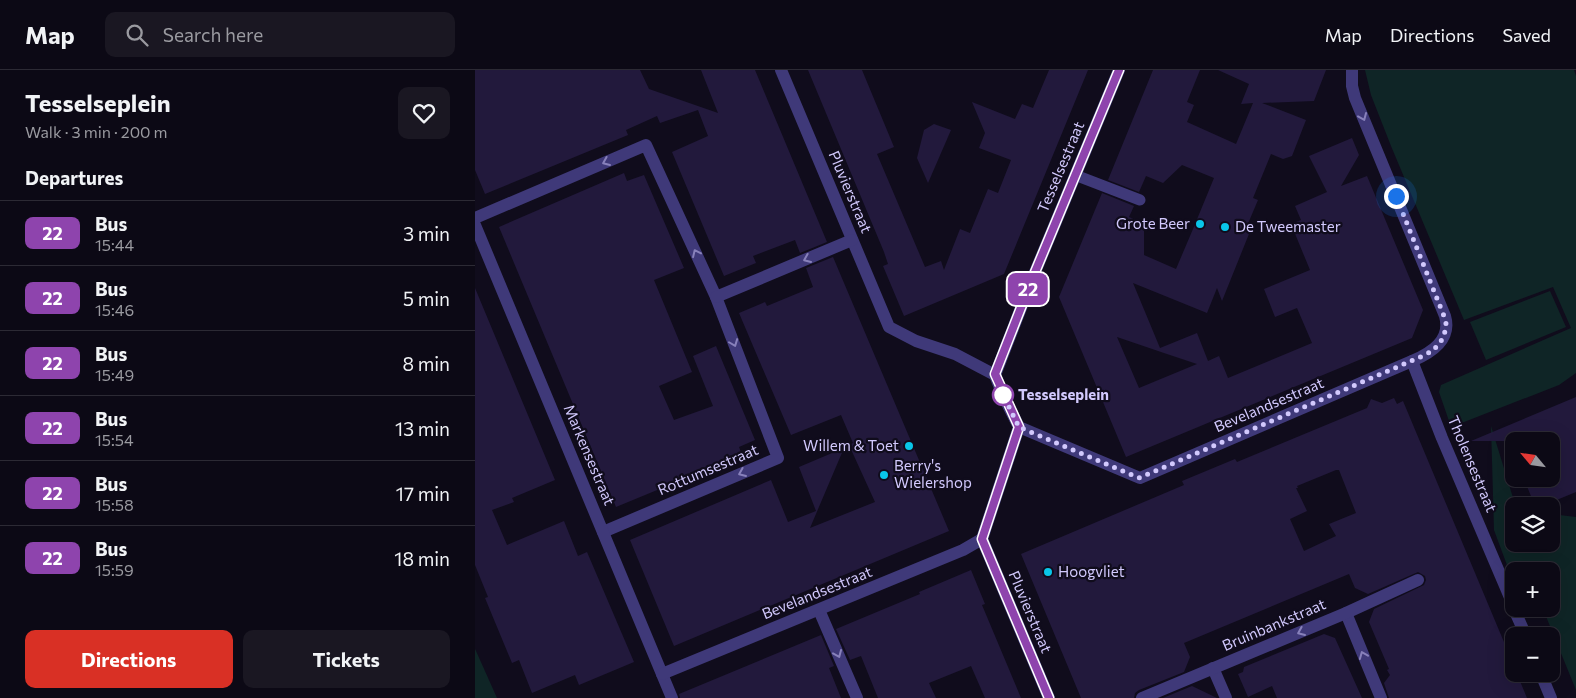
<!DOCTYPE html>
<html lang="en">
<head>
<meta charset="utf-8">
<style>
	:root { --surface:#0c0915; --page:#1a1722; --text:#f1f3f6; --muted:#9a9aa0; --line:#2c2a34; --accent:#d93025 }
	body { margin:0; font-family:Commissioner,sans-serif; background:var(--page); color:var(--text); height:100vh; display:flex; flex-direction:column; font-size:19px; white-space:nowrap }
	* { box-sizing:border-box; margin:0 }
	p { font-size:16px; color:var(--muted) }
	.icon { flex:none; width:28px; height:28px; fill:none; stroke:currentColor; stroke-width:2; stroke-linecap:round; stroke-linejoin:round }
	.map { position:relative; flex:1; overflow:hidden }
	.details { display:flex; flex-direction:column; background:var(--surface); width:475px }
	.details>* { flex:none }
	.badge { padding:0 10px; border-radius:8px; font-size:18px; line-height:32px }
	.needle { width:32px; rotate:299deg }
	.controls { position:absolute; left:1030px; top:362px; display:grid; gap:10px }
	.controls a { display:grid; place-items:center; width:55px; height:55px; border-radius:10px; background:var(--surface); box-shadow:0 5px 20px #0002,0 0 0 1px var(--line); font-size:25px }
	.you { position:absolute; width:25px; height:25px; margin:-12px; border:4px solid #fff; border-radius:50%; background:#1a73e8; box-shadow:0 0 0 8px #1a73e833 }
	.map>.badge { position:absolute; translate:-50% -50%; box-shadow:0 0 0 2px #fff }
	h2 { padding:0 25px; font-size:19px; line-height:45px }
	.round { display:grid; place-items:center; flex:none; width:52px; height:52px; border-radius:10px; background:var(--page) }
	.head { display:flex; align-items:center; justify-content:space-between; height:85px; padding:0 25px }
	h1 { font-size:24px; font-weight:700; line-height:38px }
	.action { display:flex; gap:10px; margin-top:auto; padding:10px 25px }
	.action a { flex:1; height:58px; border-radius:10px; background:var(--accent); color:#fff; font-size:20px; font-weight:700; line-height:58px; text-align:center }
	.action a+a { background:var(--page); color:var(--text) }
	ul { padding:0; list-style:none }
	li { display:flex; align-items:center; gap:15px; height:65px; padding:0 25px; border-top:1px solid var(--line) }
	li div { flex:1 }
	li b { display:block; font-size:19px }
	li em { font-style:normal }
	li .badge { min-width:55px; font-weight:700; text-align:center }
	header { display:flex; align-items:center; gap:30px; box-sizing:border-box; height:70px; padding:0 25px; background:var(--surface); border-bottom:1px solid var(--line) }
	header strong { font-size:24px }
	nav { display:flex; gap:28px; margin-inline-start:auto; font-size:18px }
	.search { width:350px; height:45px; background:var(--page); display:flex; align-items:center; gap:12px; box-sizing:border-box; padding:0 18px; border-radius:10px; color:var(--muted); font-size:19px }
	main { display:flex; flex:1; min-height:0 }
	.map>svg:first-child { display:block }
	.green { fill:#0f2526 }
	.building { fill:#22193c; fill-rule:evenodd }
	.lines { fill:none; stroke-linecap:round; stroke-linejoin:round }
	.service { stroke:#3f3979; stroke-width:11 }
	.minor { stroke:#3f3979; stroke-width:12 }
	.oneway { stroke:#8881bb }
	.line-casing { stroke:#fff; stroke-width:11 }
	.line { stroke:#8e44ad; stroke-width:8 }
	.walk { stroke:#d2c9fd; stroke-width:5; stroke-dasharray:0 9 }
	.poi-dot { fill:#09c6e9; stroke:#100c1c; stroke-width:2 }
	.stop-dot { fill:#fff; stroke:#8e44ad; stroke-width:2.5 }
	.labels { text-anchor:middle; stroke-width:4.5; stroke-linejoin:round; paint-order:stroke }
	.street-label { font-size:15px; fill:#d2c9fd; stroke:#100c1c }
	.poi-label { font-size:15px; fill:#d2c9fd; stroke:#100c1c; text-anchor:start }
	.stop-label { font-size:15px; font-weight:bold; fill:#d2c9fd; stroke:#100c1c; text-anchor:start }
</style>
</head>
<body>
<header>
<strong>Map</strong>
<div class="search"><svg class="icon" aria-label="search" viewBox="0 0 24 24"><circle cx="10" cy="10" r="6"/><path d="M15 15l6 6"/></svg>Search here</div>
<nav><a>Map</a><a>Directions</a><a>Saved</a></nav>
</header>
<main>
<section class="details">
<div class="head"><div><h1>Tesselseplein</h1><p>Walk · 3 min · 200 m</p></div><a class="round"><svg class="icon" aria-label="heart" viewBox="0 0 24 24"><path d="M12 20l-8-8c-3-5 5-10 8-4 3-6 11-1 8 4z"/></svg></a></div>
<h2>Departures</h2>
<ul>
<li><span class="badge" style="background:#8e44ad;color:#fff">22</span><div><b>Bus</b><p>15:44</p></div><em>3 min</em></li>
<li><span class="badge" style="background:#8e44ad;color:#fff">22</span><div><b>Bus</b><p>15:46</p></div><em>5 min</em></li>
<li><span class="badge" style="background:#8e44ad;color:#fff">22</span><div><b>Bus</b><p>15:49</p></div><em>8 min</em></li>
<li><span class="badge" style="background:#8e44ad;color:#fff">22</span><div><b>Bus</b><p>15:54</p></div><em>13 min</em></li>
<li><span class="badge" style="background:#8e44ad;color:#fff">22</span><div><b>Bus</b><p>15:58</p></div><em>17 min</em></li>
<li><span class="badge" style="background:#8e44ad;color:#fff">22</span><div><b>Bus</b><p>15:59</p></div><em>18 min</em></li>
</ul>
<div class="action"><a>Directions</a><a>Tickets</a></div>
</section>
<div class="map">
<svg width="1101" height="628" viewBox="0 0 1101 628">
	<rect width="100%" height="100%" fill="#100c1c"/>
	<g class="green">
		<polygon points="890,0 1099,0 1101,6 1101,303 1084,315 984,354 974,351 964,322 966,315 1096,258 1078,217 989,250 916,76 896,25"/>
		<polygon points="1075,221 1091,257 1011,290 995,252"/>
		<polygon points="1016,356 1039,431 1049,436 1039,436 1039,474 1076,474 1076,444 1101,447 1101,620 1068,539 1076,539 1076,501 1039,501 1039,514 1019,460"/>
		<polygon points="0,579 1,581 22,628 0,628"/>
	</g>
	<g class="building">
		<polygon points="0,0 165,0 174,19 243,43 226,0 280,0 352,172 325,183 320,170 278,186 281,193 249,206 197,82 233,66 223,40 185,53 182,46 151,60 153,65 10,124 0,100"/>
		<polygon points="333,0 387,0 419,77 402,84 450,197 466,191 469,200 485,159 495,163 513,119 523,123 536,90 504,78 510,63 497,32 540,49 547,34 558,38 574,0 613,0 529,204 429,246 408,196 413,194 409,182"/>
		<path d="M678,0H725L712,32L719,35L712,52L761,74L778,33L766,34L774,14L743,0H851L839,31L787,33L831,50L817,86L808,89L796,84L778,128L783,130L772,156L778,154L747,231L742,218L732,243L658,213L685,278L722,263L733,291L744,286L753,308L837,273L822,238L800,247L789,219L835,200L816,154L826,150L820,136L852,122L834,86L877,68L884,85L866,116L892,106L948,240L937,268L651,387L584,227L627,123L659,136L654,147L669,154V185L701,199L718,159L739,108L707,95L688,113L671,106L664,122L633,110ZM642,267L686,282L722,294L664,318Z"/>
		<polygon points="459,54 476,60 453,113 442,88 449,60"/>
		<polygon points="149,103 152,111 169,105 209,198 179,210 217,302 184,316 199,350 238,336 218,286 241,276 280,370 264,377 267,385 141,437 24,157"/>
		<polygon points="358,187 474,461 199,576 155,470 296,410 313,452 341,441 324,397 369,378 335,458 400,432 374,375 378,373 366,345 316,365 264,243 290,232 292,236 338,217 331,198"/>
		<polygon points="0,218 80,410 37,428 39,432 17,440 32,475 89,451 103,486 112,482 159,592 104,615 100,605 57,623 44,590 37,593 10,528 13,527 0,495"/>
		<polygon points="1101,327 1101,422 1067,436 1060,436 1049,409 1076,409 1076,371 996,371"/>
		<path d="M919,328L922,334L928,331L1039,596V604H1042L1052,628H914L909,613L915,605L912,600L914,599L894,552L899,539L949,515L951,510L950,506L943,502L893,524L880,518L874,504L709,573L715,587L709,602L664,620L660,623L659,628H606L546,484L709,415L707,411L760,389L762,392L892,338L896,329L907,333ZM861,400H864L881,443L854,454L861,466L829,481L815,449L832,441L821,418H823L822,416Z"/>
		<polygon points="496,500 510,534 507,535 546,628 510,628 496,596 454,613 461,628 403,628 386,586 375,590 361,559 445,524 444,522"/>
		<polygon points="849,564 860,568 887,628 802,628 797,616 773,627 763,604 768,602 769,597"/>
		<polygon points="346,565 359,596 354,598 366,628 205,628 204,624"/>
		<polygon points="717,616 742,628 688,628"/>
	</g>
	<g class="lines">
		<polyline class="service" points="600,105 665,130"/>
		<g class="minor">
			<polyline points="306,0 414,257 441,271 480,284 520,305 527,323 544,357 507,469"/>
			<polyline points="0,148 171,75 241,227 303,388 128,462"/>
			<polyline points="0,155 197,628"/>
			<polyline points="241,227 377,170"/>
			<polyline points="937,291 967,368 1039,537"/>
			<polyline points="520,305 558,207 644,0"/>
			<path d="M544,357L665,408L937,291C956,283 977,270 970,246L880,28L877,16V0"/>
			<polyline points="507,469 574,628"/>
			<polyline points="1039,539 1051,566"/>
			<polyline points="344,540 382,628"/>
			<polyline points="871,543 906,628"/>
			<polyline points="738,598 751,628"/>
			<polyline points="187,604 488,480 507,469"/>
			<polyline points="1066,604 1076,628"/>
			<polyline points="667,628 871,543 943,510"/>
		</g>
	</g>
	<defs><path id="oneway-chevron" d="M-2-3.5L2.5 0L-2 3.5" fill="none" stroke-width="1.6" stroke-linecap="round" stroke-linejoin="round" transform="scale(1.25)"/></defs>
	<g class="oneway">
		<use href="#oneway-chevron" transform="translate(888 47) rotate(67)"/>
		<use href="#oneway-chevron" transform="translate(131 92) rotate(157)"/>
		<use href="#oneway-chevron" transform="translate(221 183) rotate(-115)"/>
		<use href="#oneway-chevron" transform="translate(332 189) rotate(157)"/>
		<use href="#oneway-chevron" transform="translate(259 273) rotate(69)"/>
		<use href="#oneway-chevron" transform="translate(267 403) rotate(157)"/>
		<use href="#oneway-chevron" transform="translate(826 562) rotate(157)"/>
		<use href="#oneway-chevron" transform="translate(363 584) rotate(67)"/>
		<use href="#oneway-chevron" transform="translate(888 585) rotate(-112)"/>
	</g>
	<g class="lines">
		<g class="line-casing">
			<polyline id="line" points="574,628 507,469 544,357 520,304 558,207 644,0"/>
		</g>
		<use href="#line" class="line"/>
		<path class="walk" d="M528,325L527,323L544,357L664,408L950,285C964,277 971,268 971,251L921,126"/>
	</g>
	<g class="poi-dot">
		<circle cx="725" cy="154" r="5"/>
		<circle cx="750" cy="157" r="5"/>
		<circle cx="434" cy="376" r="5"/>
		<circle cx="409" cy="405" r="5"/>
		<circle cx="573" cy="502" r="5"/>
	</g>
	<circle class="stop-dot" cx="528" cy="325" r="10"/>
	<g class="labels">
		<g class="street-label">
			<text transform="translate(586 97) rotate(-67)" y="5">Tesselsestraat</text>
			<text transform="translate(375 122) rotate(67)" y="5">Pluvierstraat</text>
			<text transform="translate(794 335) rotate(-23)" y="5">Bevelandsestraat</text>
			<text transform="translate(114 385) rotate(67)" y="5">Markensestraat</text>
			<text transform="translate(997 394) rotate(67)" y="5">Tholensestraat</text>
			<text transform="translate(233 400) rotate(-23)" y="5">Rottumsestraat</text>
			<text transform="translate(342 523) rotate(-22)" y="5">Bevelandsestraat</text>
			<text transform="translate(555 542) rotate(67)" y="5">Pluvierstraat</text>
			<text transform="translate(799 555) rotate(-23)" y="5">Bruinbankstraat</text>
		</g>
		<g class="poi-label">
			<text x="715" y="159" text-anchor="end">Grote Beer</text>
			<text x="760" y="162">De Tweemaster</text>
			<text x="424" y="381" text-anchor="end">Willem &amp; Toet</text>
			<text x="419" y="401">Berry's<tspan x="419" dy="17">Wielershop</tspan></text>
			<text x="583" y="507">Hoogvliet</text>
		</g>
		<g class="stop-label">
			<text x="543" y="330">Tesselseplein</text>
		</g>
	</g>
</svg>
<div class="controls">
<a><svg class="needle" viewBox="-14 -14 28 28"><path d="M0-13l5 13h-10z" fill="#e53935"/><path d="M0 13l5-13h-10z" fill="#9a9aa0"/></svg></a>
<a><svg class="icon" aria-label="layers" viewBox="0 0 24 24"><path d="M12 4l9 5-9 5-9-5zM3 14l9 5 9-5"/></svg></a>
<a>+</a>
<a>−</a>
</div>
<div class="you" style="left:921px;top:126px"></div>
<b class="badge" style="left:553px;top:219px;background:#8e44ad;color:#fff">22</b>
</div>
</main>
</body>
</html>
